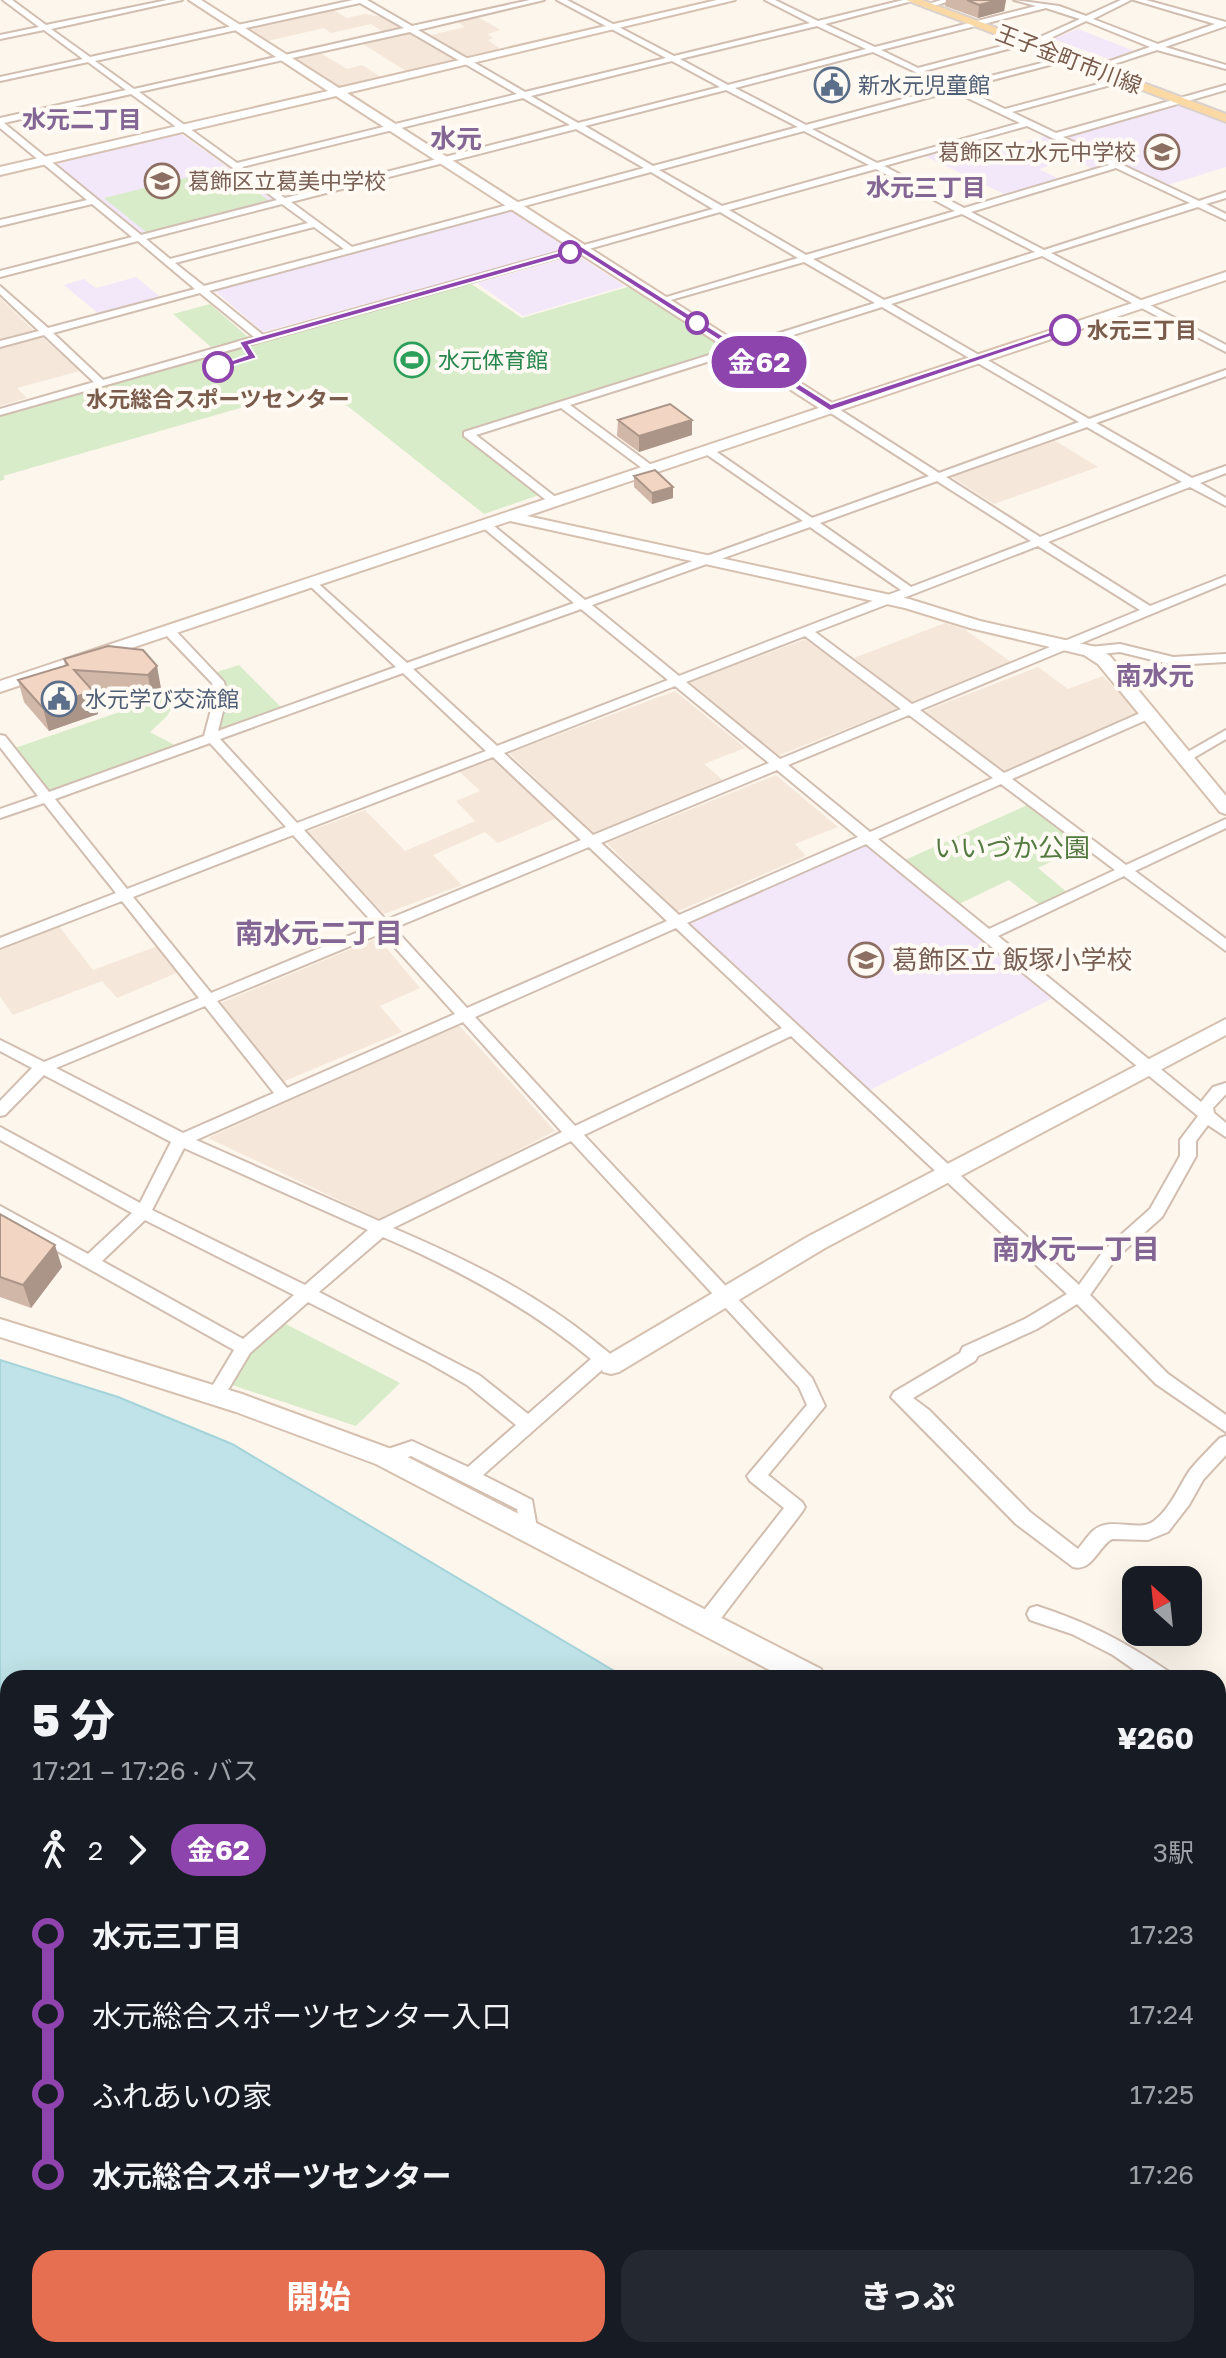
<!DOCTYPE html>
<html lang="ja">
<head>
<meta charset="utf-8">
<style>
	:root { --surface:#171b24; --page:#242831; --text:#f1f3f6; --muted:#9ea1a6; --accent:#e76f51 }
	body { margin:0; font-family:"Golos Text","Noto Sans JP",sans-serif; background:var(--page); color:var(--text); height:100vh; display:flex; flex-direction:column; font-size:30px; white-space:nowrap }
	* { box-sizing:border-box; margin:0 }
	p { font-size:26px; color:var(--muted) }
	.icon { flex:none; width:44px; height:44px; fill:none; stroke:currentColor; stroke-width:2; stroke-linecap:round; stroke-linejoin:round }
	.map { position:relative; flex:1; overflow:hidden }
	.drawer { position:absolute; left:0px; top:1670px; width:1226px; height:688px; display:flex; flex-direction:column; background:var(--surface); border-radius:24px 24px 0 0; box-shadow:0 8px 32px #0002 }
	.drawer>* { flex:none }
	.badge { padding:0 16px; border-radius:26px; font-size:28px; line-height:52px }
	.needle { width:52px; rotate:333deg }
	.tools { position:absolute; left:1122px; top:1566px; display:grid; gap:16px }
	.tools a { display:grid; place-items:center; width:80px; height:80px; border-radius:16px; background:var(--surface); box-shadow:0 8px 32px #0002; font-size:40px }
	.map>.badge { position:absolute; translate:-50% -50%; box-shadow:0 0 0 4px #fff }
	.legs { display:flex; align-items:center; gap:12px; height:88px; padding:0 32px; font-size:26px }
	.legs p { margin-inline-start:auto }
	.headline { display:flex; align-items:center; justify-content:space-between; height:136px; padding:0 32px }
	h1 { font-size:44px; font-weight:800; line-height:60px }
	.action { display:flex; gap:16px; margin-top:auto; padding:16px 32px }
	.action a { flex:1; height:92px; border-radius:24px; background:var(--accent); color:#fff; font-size:32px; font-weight:800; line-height:92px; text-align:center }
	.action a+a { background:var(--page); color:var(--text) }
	ul { padding:0 32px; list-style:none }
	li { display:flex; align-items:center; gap:28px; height:80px; font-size:30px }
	li i { display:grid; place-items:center; width:12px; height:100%; margin:0 10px; background:currentColor }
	li i::after { content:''; width:20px; height:20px; margin:-10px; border:6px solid; border-radius:50%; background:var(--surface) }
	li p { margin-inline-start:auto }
	li:first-child i { background:linear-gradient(#0000 50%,currentColor 0) }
	li:last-child i { background:linear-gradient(currentColor 50%,#0000 0) }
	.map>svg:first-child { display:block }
	.residential { fill:#f5e8da }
	.education { fill:#f3e8fa }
	.green { fill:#d8ecc9 }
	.water { fill:#bfe3e8; stroke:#a5d3da; stroke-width:2 }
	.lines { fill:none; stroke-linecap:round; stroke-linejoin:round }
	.street-casing { stroke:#d1beb0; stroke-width:4 }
	.secondary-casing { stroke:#d6c0b0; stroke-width:4 }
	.primary-casing { stroke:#dad1cd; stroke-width:4 }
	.street { fill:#fff; fill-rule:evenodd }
	.secondary { fill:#fff; fill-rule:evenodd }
	.primary { fill:#fbd9a5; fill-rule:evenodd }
	.wall { fill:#d1b7a8 }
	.shaded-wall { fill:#aa9588 }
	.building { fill:#f3d5c3; stroke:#aa9588; stroke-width:2 }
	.line-1 { fill:#8e44ad; stroke:#fff; stroke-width:2 }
	.stop-1-dot { fill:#fff; stroke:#8e44ad; stroke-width:4 }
	.labels { text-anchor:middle; stroke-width:8; stroke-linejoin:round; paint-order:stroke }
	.far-street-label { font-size:22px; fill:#7a5c4d; stroke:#fffaf3 }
	.far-service-label { font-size:22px; fill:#4e5e75; stroke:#fffaf3; text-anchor:start }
	.far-education-label { font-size:22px; fill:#785e54; stroke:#fffaf3; text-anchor:end }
	.far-stop-label { font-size:22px; font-weight:bold; fill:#7a5c4d; stroke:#fffaf3; text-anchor:start }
	.far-leisure-label { font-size:22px; fill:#27864d; stroke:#fffaf3; text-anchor:start }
	.far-neighbourhood-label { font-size:24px; font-weight:bold; fill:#846695; stroke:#fffaf3 }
	.far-quarter-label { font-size:26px; font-weight:bold; fill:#846695; stroke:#fffaf3 }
	.park-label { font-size:26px; fill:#537a41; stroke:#fffaf3 }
	.education-label { font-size:26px; fill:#785e54; stroke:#fffaf3; text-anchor:start }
	.neighbourhood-label { font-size:28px; font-weight:bold; fill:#846695; stroke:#fffaf3 }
</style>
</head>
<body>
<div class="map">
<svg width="1226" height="2358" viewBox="0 0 1226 2358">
	<rect width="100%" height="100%" fill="#fdf6ec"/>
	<g class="residential">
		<polygon points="332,9 347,18 365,14 389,18 404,28 383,32 371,24 331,33 324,28 268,41 246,27"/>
		<polygon points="476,16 501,30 487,34 493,38 488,40 503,51 469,59 431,35 465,27 456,21"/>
		<polygon points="411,32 459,60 458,61 409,73 360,42"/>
		<polygon points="319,52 347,69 362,65 384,79 339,88 292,58"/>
		<polygon points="0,298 34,331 0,340"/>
		<polygon points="41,336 80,371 17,388 27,398 0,406 0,346"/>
		<polygon points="1054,440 1098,467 994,504 953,478 952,476"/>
		<polygon points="945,623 964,629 1011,662 911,702 854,658"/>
		<polygon points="809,638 899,708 777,756 690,682"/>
		<polygon points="1038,667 1068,689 1103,676 1140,714 1004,773 922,712"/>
		<polygon points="675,691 745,748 704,764 724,781 593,834 509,753"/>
		<polygon points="489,760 499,760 559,817 498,843 485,832 433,855 462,885 384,914 307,832 365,810 405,851 475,821 456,801 480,791 460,772"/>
		<polygon points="776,775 838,827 795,844 806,856 676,912 607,843"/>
		<polygon points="58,925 93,970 158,946 179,972 117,998 102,981 13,1015 0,996 0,946"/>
		<polygon points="378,938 420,988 380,1006 402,1032 280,1083 221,1003"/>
		<polygon points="459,1025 555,1131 383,1221 208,1138"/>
	</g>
	<g class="education">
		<polygon points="1078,29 1140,53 1114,61 1053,39"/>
		<polygon points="1174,104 1226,124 1226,167 1168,185 1066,137"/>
		<polygon points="178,132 274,200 140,234 55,164"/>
		<polygon points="1049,135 1113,165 1095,170 1072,159 1039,169 1059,179 1006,195 921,154 985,137 1006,147"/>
		<polygon points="505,211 512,211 570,248 263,332 214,290"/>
		<polygon points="577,255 625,286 523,316 477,283"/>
		<polygon points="136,277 162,298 99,314 64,285 84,279 96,288"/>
		<polygon points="864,843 1053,998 866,1092 686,922"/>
	</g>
	<g class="green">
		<polygon points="226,168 268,200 146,232 104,198"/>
		<polygon points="470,283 522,318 631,286 727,349 462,433 539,495 484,514 321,385 3,476 5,479 0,481 0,415"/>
		<polygon points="210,304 248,337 211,347 173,314"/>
		<polygon points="239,665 283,709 219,732 224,691 217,672"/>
		<polygon points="172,694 174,704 167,716 150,732 178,747 47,794 12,749"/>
		<polygon points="1032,803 1087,844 1038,868 1068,893 1040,905 1009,880 957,905 905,860"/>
		<polygon points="280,1321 400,1383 356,1426 229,1384 247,1351"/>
		<polygon points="8,2208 8,2350 395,2350 389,2358 0,2358 0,2216"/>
	</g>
	<g class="water">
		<polygon points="0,1360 118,1397 232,1444 626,1678 8,1678 8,1907 0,1902"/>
		<polygon points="1218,1949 1226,1953 1226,2358 739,2358 726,2350 1218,2350"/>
	</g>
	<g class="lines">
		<g class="street-casing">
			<g id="street">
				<path d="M3,0H12L46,25L167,0H182L51,29L90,57L353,0H367L412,26L530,0H544L418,30L525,92L666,58L557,0H567L674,56L810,23L765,0H775L818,21L903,0H916L825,24L875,47L1036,6L1014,0L1059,6L1086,16L1121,0H1131L1093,19L1158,44L1215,24L1134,0H1146L1226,22V26L1165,47L1226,65V69L1157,50L1093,71V67L1150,47L1086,21L1034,46L1027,44L924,71L955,85L1069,56V60L962,88L1005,109L1125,77V81L1012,112L1056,133L1226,85V90L1063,137L1199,201L1226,192V198L1206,204L1226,214V220L1198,207L1051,253L1226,345V352L1042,256L891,304L1089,419L1226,370V376L1096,423L1192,478L1226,466V473L1200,483L1226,498V506L1190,487L1048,542L1150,606L1226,576V583L920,710L1004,773L1145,711H1153V717L1012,779L1126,865L1226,819V828L1135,871L1226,939V951L1124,876L998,936L1201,1102L1213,1087L1226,1083V1094L1213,1108L1214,1113L1226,1123V1137L1208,1125L1196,1141V1156L1162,1217L1116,1258L1090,1295L1168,1374L1226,1415V1432L1156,1384L1077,1304L1037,1329L978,1356L975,1361L913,1398L929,1410L1030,1512L1078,1549C1083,1543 1088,1535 1094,1530C1112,1516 1138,1533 1154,1521C1171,1508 1179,1486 1190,1470C1199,1459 1210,1448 1220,1438L1226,1436V1455L1203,1480L1189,1505L1168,1532L1148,1540L1112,1539C1098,1547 1092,1572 1073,1567L1016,1524L891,1397L894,1392L960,1353L963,1347L1025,1319L1067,1294L791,1036L584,1135L812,1378L825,1406L768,1475L802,1502L805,1507L802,1512L712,1630L705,1632L698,1630L695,1624L698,1618L784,1508L750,1481L747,1476L807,1405L799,1387L571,1141L393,1228C463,1258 534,1292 593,1340C602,1348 614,1355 620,1365L617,1370L611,1372L603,1369L483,1475L532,1500L538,1533L536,1539L529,1541L522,1539L517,1509L411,1456L385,1464L379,1462L376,1457L379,1452L412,1441L468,1467L516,1425L467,1385L427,1362L308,1302L250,1353L222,1400L216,1402L210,1400L207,1395L234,1350L0,1219V1206L88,1254L132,1213L0,1140V1127L140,1203L171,1142L44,1075L5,1115L0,1116V1101L32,1068L0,1051V1040L44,1062L199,998L122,901L0,948V938L116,893L44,803L0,818V809L38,796L0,747V735L5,736L49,792L204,736L215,695L212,683L165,634V628H173L224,682L227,695L218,731L396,667L308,584V580L312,578L407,663L574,603L481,526V522H489L585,600L803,521L703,452V448H711L812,518L929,476L826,410V406H834L939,473L1079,422L882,307L570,405L654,467V471H646L561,408L476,435L558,499V503H550L464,436V432L875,303L804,262L660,303V299L798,258L720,212L0,415V409L94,382L44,335L0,347V341L39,331L0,294V286L48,328L195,289L138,241L0,277V271L132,237L92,204L0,226V220L87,200L0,128V118L126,90L88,62L0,81V77L83,59L44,30L0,39V35L39,27ZM360,3L404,28L134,89L95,61ZM1046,8L1080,19L1029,42L1025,40L918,68L881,50ZM817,26L866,49L728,85L680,59ZM410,32L517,94L237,163L139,92ZM873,52L947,87L806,125L735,88ZM672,61L720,87L578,123L531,96ZM726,90L798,127L653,166L585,126ZM953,91L1020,123L877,163L812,129ZM131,94L277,200L141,235L4,123ZM523,98L570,125L285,198L242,167ZM1027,126L1109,165L964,208L884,166ZM576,129L644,168L352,247L291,202ZM804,131L869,165L722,206L659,170ZM1116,168L1190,203L1044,250L971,212ZM876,169L955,211L806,255L729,210ZM651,172L713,209L263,335L209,291ZM282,204L308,223L170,259L146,239ZM962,214L1035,252L884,300L813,259ZM314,227L344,249L204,286L175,263ZM200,293L254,337L103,380L53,333ZM1087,427L1182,482L1040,537L946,477ZM937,481L1031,541L911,587L820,523ZM810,527L901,590L679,676L592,605ZM1038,546L1140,610L912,704L815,632ZM581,609L668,680L497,746L413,669ZM805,636L901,709L780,759L686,682ZM403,673L486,751L297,823L220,739ZM675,686L769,763L593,835L504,753ZM909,715L993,778L870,832L788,765ZM210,743L286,827L127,889L55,799ZM493,757L581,840L386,920L304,830ZM777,770L858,837L679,915L601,843ZM1001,784L1115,870L989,929L878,839ZM293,835L375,925L211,993L133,897ZM866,844L1198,1116L1180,1140V1156L1150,1209L1104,1250L1079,1285L687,923ZM589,847L667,921L467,1008L394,928ZM676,928L782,1028L575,1126L475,1017ZM382,933L455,1014L287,1088L217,1001ZM205,1006L274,1093L183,1133L56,1068ZM463,1022L562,1132L379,1221L196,1140ZM184,1148L368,1230L305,1285L152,1210ZM145,1220L294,1295L243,1339L102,1261ZM383,1237C457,1269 529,1307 591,1359L528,1414L479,1375L319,1292Z"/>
				<polygon points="941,0 953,0 927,8 923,6"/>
				<polygon points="1120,644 1173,657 1226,654 1226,662 1173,665 1120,652 1090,655 1084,651 1090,647"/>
				<polygon points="1226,730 1226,739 1190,760 1180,760 1179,757"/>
				<path d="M1037,1606C1089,1623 1124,1641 1169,1672L1172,1678H1146L1113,1655L1072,1634L1030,1620L1027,1614L1030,1608Z"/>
				<polygon points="1218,1709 1226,1712 1226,1733 1218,1730"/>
				<polygon points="1218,1846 1226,1849 1226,1895 1218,1899"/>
				<polygon points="0,1956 8,1960 8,1984 0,1980"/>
				<polygon points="8,2175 8,2203 0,2207 0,2179"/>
				<polygon points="366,2350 395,2350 398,2358 369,2358"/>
				<polygon points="445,2350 471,2350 474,2358 448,2358"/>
			</g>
		</g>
		<g class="secondary-casing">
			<g id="secondary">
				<polygon points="189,0 201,0 339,88 717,0 735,0 347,93 832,403 1226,272 1226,280 527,516 909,599 980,621 1096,647 1110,656 1226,796 1226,814 1220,812 1098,664 1084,655 970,628 905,608 510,521 0,692 0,681 819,408 336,96 0,175 0,167 328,91"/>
				<polygon points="1226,1019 1226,1035 825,1248 619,1372 611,1374 603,1372 599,1365 603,1358 809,1236"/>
				<polygon points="0,1319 242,1394 394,1450 821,1669 824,1678 785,1678 376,1464 236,1412 0,1337"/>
				<polygon points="1218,1875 1226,1878 1226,1908 1218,1905"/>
			</g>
		</g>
		<g class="primary-casing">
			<polygon id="primary" points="906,0 922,0 1226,114 1226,122"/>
		</g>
		<use href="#street" class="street"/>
		<use href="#secondary" class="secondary"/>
		<use href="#primary" class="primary"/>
	</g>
	<g class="wall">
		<polygon points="946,0 1006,0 1004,11 978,18 945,6"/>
		<polygon points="618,420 692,420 692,435 639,452 617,436"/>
		<polygon points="634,476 673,487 673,498 652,504 634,487"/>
		<polygon points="143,650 161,688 152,697 94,693 98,714 49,731 24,702 18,680 65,666 64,659"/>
		<polygon points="0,1214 62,1267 31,1308 0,1297"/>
	</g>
	<g class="shaded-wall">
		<polygon points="998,0 1006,0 1004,11 978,18 979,5"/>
		<polygon points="692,420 692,435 639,452 639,436"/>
		<polygon points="673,487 673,498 652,504 652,493"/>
		<polygon points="157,666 161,688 152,697 148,675"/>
		<polygon points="93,691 98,714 49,731 43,708"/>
		<polygon points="55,1245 62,1267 31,1308 23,1285"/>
	</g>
	<g class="building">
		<polygon points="967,0 998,0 979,5"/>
		<polygon points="670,404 692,420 639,436 618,420"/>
		<polygon points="655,470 673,487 652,493 634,476"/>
		<polygon points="108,646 143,650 157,666 148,675 74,670 93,691 43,708 18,680 68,665 64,659"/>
		<polygon points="0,1214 55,1245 23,1285 0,1277"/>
	</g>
	<polygon class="line-1" points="581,246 831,404 1062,328 1070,330 830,411 580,252 249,345 257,358 218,370 213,367 247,355 239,342"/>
	<defs>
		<g id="civic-ring" transform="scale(1.8)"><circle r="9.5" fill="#fffaf3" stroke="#5c6f8a" stroke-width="1.5"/><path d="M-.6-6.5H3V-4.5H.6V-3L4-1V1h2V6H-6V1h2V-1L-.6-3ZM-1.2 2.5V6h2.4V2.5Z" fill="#5c6f8a"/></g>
		<g id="school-ring" transform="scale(1.8)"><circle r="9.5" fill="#fffaf3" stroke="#8d6e63" stroke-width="1.5"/><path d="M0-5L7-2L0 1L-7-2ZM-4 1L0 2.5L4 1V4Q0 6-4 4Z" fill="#8d6e63"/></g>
		<g id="stadium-ring" transform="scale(1.8)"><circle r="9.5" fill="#fffaf3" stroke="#2e9e5b" stroke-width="1.5"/><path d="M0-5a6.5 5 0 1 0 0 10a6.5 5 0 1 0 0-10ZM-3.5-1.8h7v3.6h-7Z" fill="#2e9e5b"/></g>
	</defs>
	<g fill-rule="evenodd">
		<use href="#civic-ring" x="832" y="85"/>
		<use href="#school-ring" x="1162" y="152"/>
		<use href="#school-ring" x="162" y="181"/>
		<use href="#stadium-ring" x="412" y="360"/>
		<use href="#civic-ring" x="59" y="699"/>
		<use href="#school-ring" x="866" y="960"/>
	</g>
	<g class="stop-1-dot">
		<circle cx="570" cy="252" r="10"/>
		<circle cx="697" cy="323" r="10"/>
		<circle cx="1065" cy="330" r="14"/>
		<circle cx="218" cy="367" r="14"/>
	</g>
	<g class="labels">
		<g class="far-street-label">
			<text transform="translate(1069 59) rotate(21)" y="8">王子金町市川線</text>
		</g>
		<g class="far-service-label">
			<text x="858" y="93">新水元児童館</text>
			<text x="85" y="707">水元学び交流館</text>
		</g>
		<g class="far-education-label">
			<text x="1136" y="160">葛飾区立水元中学校</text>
			<text x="188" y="189" text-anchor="start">葛飾区立葛美中学校</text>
		</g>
		<g class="far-stop-label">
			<text x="1087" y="338">水元三丁目</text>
			<text x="218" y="407" text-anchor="middle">水元総合スポーツセンター</text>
		</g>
		<g class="far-leisure-label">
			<text x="438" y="368">水元体育館</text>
		</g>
		<g class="far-neighbourhood-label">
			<text x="82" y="128">水元二丁目</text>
			<text x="926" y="196">水元三丁目</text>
		</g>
		<g class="far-quarter-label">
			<text x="456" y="148">水元</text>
			<text x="1155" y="685">南水元</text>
		</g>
		<g class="park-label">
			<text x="1012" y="857">いいづか公園</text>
		</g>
		<g class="education-label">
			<text x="892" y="969">葛飾区立 飯塚小学校</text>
		</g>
		<g class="neighbourhood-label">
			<text x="319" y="943">南水元二丁目</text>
			<text x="1076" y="1259">南水元一丁目</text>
		</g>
	</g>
</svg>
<div class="tools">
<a><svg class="needle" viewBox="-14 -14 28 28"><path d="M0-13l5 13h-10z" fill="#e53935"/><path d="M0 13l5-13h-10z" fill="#9ea1a6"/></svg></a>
</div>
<b class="badge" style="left:759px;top:362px;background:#8e44ad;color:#fff">金62</b>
<section class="drawer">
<div class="headline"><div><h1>5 分</h1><p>17:21 – 17:26 · バス</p></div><b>¥260</b></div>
<div class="legs"><svg class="icon" aria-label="walk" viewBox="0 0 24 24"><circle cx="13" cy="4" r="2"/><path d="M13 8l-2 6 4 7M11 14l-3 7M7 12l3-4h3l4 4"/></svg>2<svg class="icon" aria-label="forward" viewBox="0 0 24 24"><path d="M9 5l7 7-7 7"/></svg><b class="badge" style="background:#8e44ad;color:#fff">金62</b><p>3駅</p></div>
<ul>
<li><i style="color:#8e44ad"></i><b>水元三丁目</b><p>17:23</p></li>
<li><i style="color:#8e44ad"></i><span>水元総合スポーツセンター入口</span><p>17:24</p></li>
<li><i style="color:#8e44ad"></i><span>ふれあいの家</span><p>17:25</p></li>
<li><i style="color:#8e44ad"></i><b>水元総合スポーツセンター</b><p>17:26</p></li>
</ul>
<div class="action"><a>開始</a><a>きっぷ</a></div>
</section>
</div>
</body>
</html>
